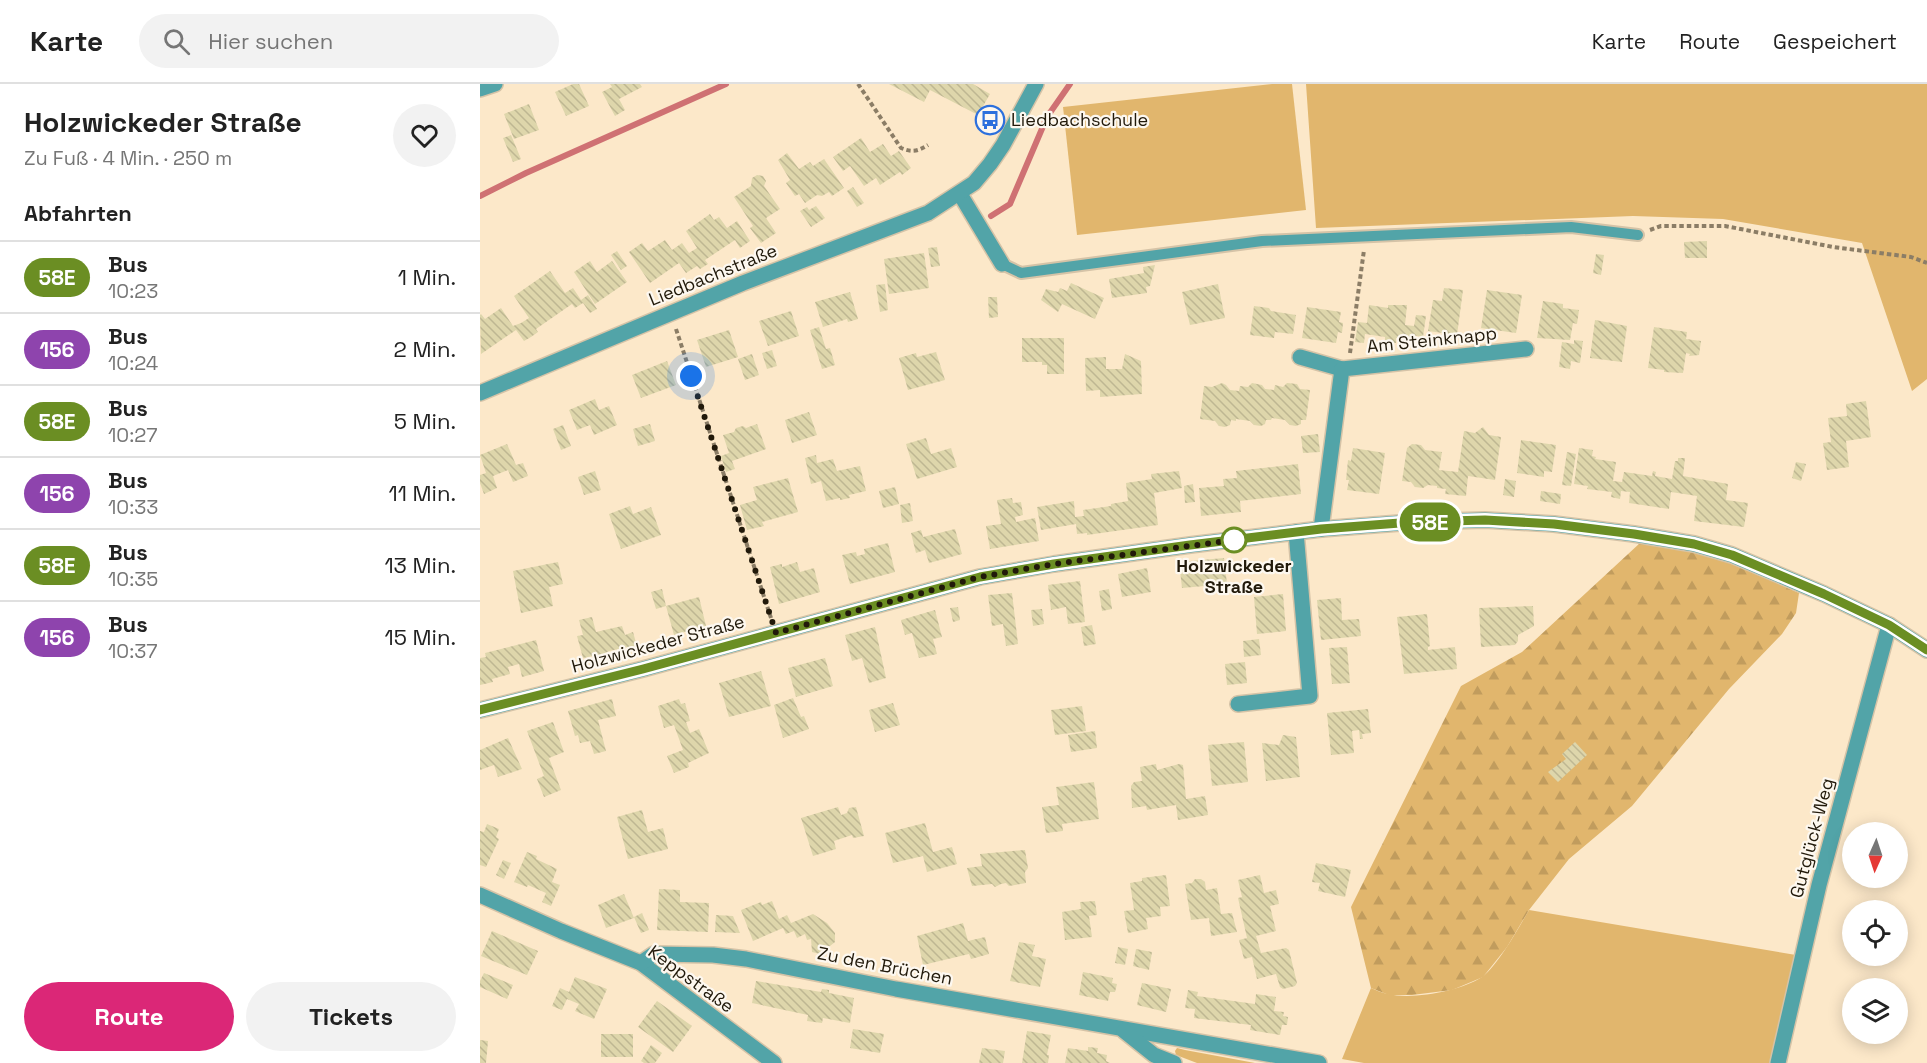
<!DOCTYPE html>
<html lang="de">
<head>
<meta charset="utf-8">
<style>
	:root { --surface:#fff; --page:#f2f2f2; --text:#222; --muted:#767676; --line:#e0e0e0; --accent:#db2777 }
	body { margin:0; font-family:"Space Grotesk",sans-serif; background:var(--page); color:var(--text); height:100vh; display:flex; flex-direction:column; font-size:22px; white-space:nowrap }
	* { box-sizing:border-box; margin:0 }
	p { font-size:20px; color:var(--muted) }
	.icon { flex:none; width:33px; height:33px; fill:none; stroke:currentColor; stroke-width:2; stroke-linecap:round; stroke-linejoin:round }
	.map { position:relative; flex:1; overflow:hidden }
	.details { display:flex; flex-direction:column; background:var(--surface); width:480px }
	.details>* { flex:none }
	.badge { padding:0 12px; border-radius:20px; font-size:21px; line-height:39px }
	.needle { width:39px; rotate:183deg }
	.controls { position:absolute; left:1362px; top:738px; display:grid; gap:12px }
	.controls a { display:grid; place-items:center; width:66px; height:66px; border-radius:50%; background:var(--surface); box-shadow:0 3px 15px #0003; font-size:30px }
	.you { position:absolute; width:30px; height:30px; margin:-15px; border:4px solid #fff; border-radius:50%; background:#1a73e8; box-shadow:0 0 0 9px #1a73e833 }
	.map>.badge { position:absolute; translate:-50% -50%; box-shadow:0 0 0 3px #fff }
	h2 { padding:0 24px; font-size:22px; line-height:54px }
	.round { display:grid; place-items:center; flex:none; width:63px; height:63px; border-radius:32px; background:var(--page) }
	.overview { display:flex; align-items:center; justify-content:space-between; height:102px; padding:0 24px }
	h1 { font-size:28px; font-weight:600; line-height:45px }
	.primary-button { display:flex; gap:12px; margin-top:auto; padding:12px 24px }
	.primary-button a { flex:1; height:69px; border-radius:36px; background:var(--accent); color:#fff; font-size:24px; font-weight:600; line-height:69px; text-align:center }
	.primary-button a+a { background:var(--page); color:var(--text) }
	ul { padding:0; list-style:none }
	li { display:flex; align-items:center; gap:18px; height:72px; padding:0 24px; border-top:2px solid var(--line) }
	li div { flex:1 }
	li b { display:block; font-size:22px }
	li em { font-style:normal }
	li .badge { min-width:66px; font-weight:700; text-align:center }
	header { display:flex; align-items:center; gap:36px; box-sizing:border-box; height:84px; padding:0 30px; background:var(--surface); border-bottom:2px solid var(--line) }
	header strong { font-size:28px }
	nav { display:flex; gap:33px; margin-inline-start:auto; font-size:21px }
	.search { width:420px; height:54px; background:var(--page); display:flex; align-items:center; gap:15px; box-sizing:border-box; padding:0 21px; border-radius:33px; color:var(--muted); font-size:22px }
	main { display:flex; flex:1; min-height:0 }
	.map>svg:first-child { display:block }
	.grass { fill:#e1b66d }
	.forest { fill:url(#forest-firs) }
	.lines { fill:none; stroke-linecap:round; stroke-linejoin:round }
	.stream { stroke:#cf7173; stroke-width:6 }
	.building { fill:url(#building-back-hatch) }
	.service-casing { stroke:#d5c3a7; stroke-width:14 }
	.minor-casing { stroke:#d5c3a7; stroke-width:18 }
	.path { stroke:#8b7d66; stroke-width:4; stroke-dasharray:4.5 3; stroke-linecap:butt }
	.service { stroke:#52a4a8; stroke-width:10 }
	.minor { stroke:#52a4a8; stroke-width:15 }
	.line-casing { stroke:#fff; stroke-width:14 }
	.line { stroke:#6b8e23; stroke-width:9 }
	.walk { stroke:#21190a; stroke-width:6; stroke-dasharray:0 10.8 }
	.stop-dot { fill:#fff; stroke:#6b8e23; stroke-width:3 }
	.labels { text-anchor:middle; stroke-width:4.5; stroke-linejoin:round; paint-order:stroke }
	.poi-label { font-size:18px; fill:#21190a; stroke:#fdf8f0; text-anchor:start }
	.street-label { font-size:18px; fill:#21190a; stroke:#fdf8f0 }
	.stop-label { font-size:18px; font-weight:bold; fill:#21190a; stroke:#fdf8f0 }
</style>
</head>
<body>
<header>
<strong>Karte</strong>
<div class="search"><svg class="icon" aria-label="search" viewBox="0 0 24 24"><circle cx="10" cy="10" r="6"/><path d="M15 15l6 6"/></svg>Hier suchen</div>
<nav><a>Karte</a><a>Route</a><a>Gespeichert</a></nav>
</header>
<main>
<section class="details">
<div class="overview"><div><h1>Holzwickeder Straße</h1><p>Zu Fuß · 4 Min. · 250 m</p></div><a class="round"><svg class="icon" aria-label="heart" viewBox="0 0 24 24"><path d="M12 20l-8-8c-3-5 5-10 8-4 3-6 11-1 8 4z"/></svg></a></div>
<h2>Abfahrten</h2>
<ul>
<li><span class="badge" style="background:#6b8e23;color:#fff">58E</span><div><b>Bus</b><p>10:23</p></div><em>1 Min.</em></li>
<li><span class="badge" style="background:#8e44ad;color:#fff">156</span><div><b>Bus</b><p>10:24</p></div><em>2 Min.</em></li>
<li><span class="badge" style="background:#6b8e23;color:#fff">58E</span><div><b>Bus</b><p>10:27</p></div><em>5 Min.</em></li>
<li><span class="badge" style="background:#8e44ad;color:#fff">156</span><div><b>Bus</b><p>10:33</p></div><em>11 Min.</em></li>
<li><span class="badge" style="background:#6b8e23;color:#fff">58E</span><div><b>Bus</b><p>10:35</p></div><em>13 Min.</em></li>
<li><span class="badge" style="background:#8e44ad;color:#fff">156</span><div><b>Bus</b><p>10:37</p></div><em>15 Min.</em></li>
</ul>
<div class="primary-button"><a>Route</a><a>Tickets</a></div>
</section>
<div class="map">
<svg width="1447" height="979" viewBox="0 0 1447 979">
	<defs>
		<pattern id="forest-firs" width="22" height="20" patternUnits="userSpaceOnUse" patternTransform="scale(1.5)"><rect width="22" height="20" fill="#e1b66d"/><path d="M5 1l3.5 6h-7zM16 11l3.5 6h-7z" fill="#c19c5d"/></pattern>
		<pattern id="building-back-hatch" width="6" height="6" patternUnits="userSpaceOnUse" patternTransform="scale(1.5)"><rect width="6" height="6" fill="#ded6ab"/><path d="M-1 5l2 2M0 0l6 6M5-1l2 2" fill="none" stroke="#beb792"/></pattern>
	</defs>
	<rect width="100%" height="100%" fill="#fce8c9"/>
	<g class="grass">
		<polygon points="792,0 812,0 826,126 597,151 583,23"/>
		<polygon points="826,0 1447,0 1447,295 1432,307 1382,159 1243,135 1153,132 836,144"/>
		<path d="M1049,826L1316,871L1293,979H884L862,975L891,904C896,906 902,909 908,910C933,916 981,907 1002,893C1017,883 1040,842 1049,826Z"/>
		<polygon points="697,964 705,966 775,979 717,979 696,971 695,967"/>
	</g>
	<polygon class="forest" points="1160,459 1207,467 1255,480 1319,509 1316,529 1302,550 1249,605 1152,722 1089,775 1049,826 1027,863 1003,893 972,906 932,911 909,911 891,904 871,823 981,602 1042,568"/>
	<g class="lines">
		<g class="stream">
			<polyline points="0,112 46,89 246,0"/>
			<polyline points="511,132 530,120 567,33 590,0"/>
		</g>
	</g>
	<g class="building">
		<polygon points="93,0 99,0 109,22 86,32 75,8"/>
		<polygon points="130,0 160,0 162,3 139,15 145,26 135,32 122,8 132,3"/>
		<polygon points="409,0 493,0 510,10 498,31 450,6 444,18"/>
		<polygon points="49,20 59,46 34,55 24,30"/>
		<polygon points="31,51 41,75 33,78 23,54"/>
		<polygon points="381,54 390,68 403,60 411,72 419,67 431,84 422,91 420,88 400,101 396,94 384,102 370,82 363,87 353,73"/>
		<polygon points="307,69 319,85 330,78 333,82 344,75 364,104 352,112 349,108 342,112 337,111 325,119 319,110 315,112 306,99 310,96 298,76"/>
		<polygon points="277,91 283,92 286,97 284,102 300,125 286,134 296,149 281,159 270,144 273,142 254,113 271,102 272,94"/>
		<polygon points="373,103 384,119 377,123 367,107"/>
		<polygon points="336,122 345,134 331,143 320,127 327,123 329,126"/>
		<polygon points="230,130 234,136 239,133 247,144 257,137 270,157 260,164 255,156 225,176 228,180 220,185 217,182 206,189 199,179 170,199 149,168 162,159 168,167 185,156 192,166 202,159 209,169 217,164 206,147"/>
		<polygon points="1227,157 1227,174 1205,174 1204,158"/>
		<polygon points="457,163 460,182 451,183 448,164"/>
		<polygon points="137,167 147,182 141,186 131,171"/>
		<polygon points="444,169 449,204 409,210 404,175"/>
		<polygon points="1116,170 1124,171 1121,191 1113,189"/>
		<polygon points="110,177 117,188 132,177 147,198 115,220 94,188"/>
		<polygon points="675,181 670,202 666,203 667,209 632,214 629,195 664,189 663,183"/>
		<polygon points="70,187 85,209 93,204 101,216 108,211 117,225 110,229 103,219 95,224 92,220 56,245 58,248 51,253 44,257 36,246 1,270 0,231 1,230 5,235 21,224 33,242 41,239 49,234 34,212"/>
		<polygon points="591,199 624,214 615,235 582,220 578,228 561,216 566,205 578,208 580,204 587,207"/>
		<polygon points="405,200 408,226 400,228 396,201"/>
		<polygon points="738,200 745,234 710,241 702,208"/>
		<polygon points="964,204 983,206 977,251 948,247 953,216 962,217"/>
		<polygon points="1007,206 1042,211 1036,249 1001,244"/>
		<polygon points="370,208 378,235 368,238 367,235 343,243 335,218"/>
		<polygon points="508,213 517,213 518,233 509,234"/>
		<polygon points="1063,217 1083,220 1083,224 1099,226 1097,240 1093,239 1090,256 1057,254"/>
		<polygon points="889,221 908,224 908,221 927,221 925,241 934,242 936,231 946,232 943,253 932,251 931,258 916,254 916,259 905,258 905,253 885,250 884,259 875,258 878,238 887,239"/>
		<polygon points="774,222 789,224 791,227 816,231 813,250 795,248 794,254 770,251"/>
		<polygon points="827,223 861,228 859,238 863,239 862,249 858,248 856,259 822,254"/>
		<polygon points="311,227 319,252 288,262 279,237"/>
		<polygon points="1115,236 1147,242 1142,278 1110,274"/>
		<polygon points="339,243 346,265 350,264 355,281 342,285 330,246"/>
		<polygon points="1174,243 1207,248 1206,255 1221,257 1219,271 1209,272 1210,270 1206,269 1203,289 1184,288 1184,286 1168,284"/>
		<polygon points="249,246 258,273 226,283 217,256"/>
		<polygon points="542,254 584,254 584,290 567,290 567,281 562,281 562,278 542,278"/>
		<polygon points="1094,256 1103,257 1100,279 1091,277 1090,285 1079,283 1082,258 1094,260"/>
		<polygon points="292,266 297,282 287,285 282,269"/>
		<polygon points="456,268 465,296 428,306 419,274 436,269 437,273"/>
		<polygon points="272,270 279,291 265,296 258,275"/>
		<polygon points="645,270 661,277 662,310 620,313 620,306 606,307 605,274 626,273 626,285 642,285"/>
		<polygon points="187,277 196,301 161,314 152,291"/>
		<polygon points="742,299 746,301 750,306 759,307 760,302 768,303 772,299 782,301 785,305 794,306 795,301 803,303 807,299 817,300 820,305 830,306 826,336 821,336 821,340 816,342 810,341 805,336 792,334 791,336 786,336 785,340 781,342 774,341 770,337 756,335 756,337 751,336 750,341 745,343 739,342 735,337 720,335 724,302 732,303"/>
		<polygon points="115,315 119,326 129,322 137,341 114,351 110,341 97,346 89,326"/>
		<polygon points="1386,317 1391,353 1366,357 1369,383 1347,386 1343,359 1351,358 1348,334 1367,332 1366,320"/>
		<polygon points="329,328 337,351 312,359 305,336"/>
		<polygon points="170,340 175,357 158,362 153,345"/>
		<polygon points="277,340 286,365 252,377 255,385 246,388 241,372 249,369 243,351 254,348 256,344 263,342 266,344"/>
		<polygon points="83,341 91,362 81,366 73,345"/>
		<polygon points="1003,343 1009,351 1021,353 1015,396 988,392 986,412 965,410 966,405 957,404 957,402 948,401 943,404 935,403 931,398 922,397 927,364 932,360 941,361 945,366 962,368 959,386 978,388 984,347 995,349"/>
		<polygon points="838,350 840,368 823,369 821,352"/>
		<polygon points="446,354 451,370 471,364 477,383 437,395 426,360"/>
		<polygon points="1041,356 1076,361 1072,388 1064,387 1064,393 1037,389"/>
		<polygon points="27,360 36,381 43,379 48,392 33,398 28,386 13,392 17,404 4,410 0,399 0,391 6,389 0,371"/>
		<polygon points="873,364 905,369 899,410 867,406 869,396 866,396 868,376 871,377"/>
		<polygon points="1099,364 1113,366 1112,372 1116,373 1115,375 1136,378 1133,397 1142,398 1144,388 1172,392 1173,387 1176,388 1175,392 1192,395 1195,377 1198,377 1198,374 1205,374 1203,392 1248,400 1246,416 1268,419 1264,443 1214,437 1217,412 1191,408 1189,425 1149,419 1150,408 1141,407 1140,415 1131,413 1132,408 1107,405 1108,402 1094,400"/>
		<polygon points="1087,368 1096,370 1091,402 1082,401"/>
		<polygon points="336,371 337,379 353,375 357,387 380,382 386,407 369,411 370,414 360,416 360,414 346,417 341,397 331,400 325,374"/>
		<polygon points="1316,378 1326,380 1321,397 1312,394"/>
		<polygon points="818,380 821,410 760,417 761,428 721,432 719,404 744,402 743,395 757,394 756,387"/>
		<polygon points="115,387 121,406 104,411 98,393"/>
		<polygon points="699,387 702,404 674,409 678,441 607,451 607,449 597,450 596,440 561,446 557,423 594,417 595,433 604,432 603,426 631,422 631,420 648,417 646,399 672,395 671,390"/>
		<polygon points="308,394 318,428 282,438 284,442 267,446 260,421 277,416 273,403"/>
		<polygon points="1025,395 1036,397 1034,413 1023,411"/>
		<polygon points="713,400 715,418 705,419 704,402"/>
		<polygon points="415,403 419,420 403,424 399,407"/>
		<polygon points="1061,407 1081,410 1080,420 1060,417"/>
		<polygon points="532,414 533,419 541,418 543,431 535,433 536,438 555,434 559,457 510,465 506,442 521,440 517,416"/>
		<polygon points="430,419 433,437 422,439 420,421"/>
		<polygon points="150,422 153,430 171,423 181,451 141,465 129,430"/>
		<polygon points="475,445 482,470 449,479 445,466 436,469 431,449 441,446 443,453"/>
		<polygon points="408,459 415,488 370,500 362,471 376,468 377,472 385,470 384,465"/>
		<polygon points="744,474 747,500 702,504 699,478"/>
		<polygon points="78,478 83,500 69,503 73,522 41,529 33,487"/>
		<polygon points="317,478 320,488 334,484 340,508 299,520 290,483 302,480 302,483"/>
		<polygon points="667,484 671,508 642,513 638,490"/>
		<polygon points="600,497 605,538 588,540 586,523 571,526 568,501"/>
		<polygon points="182,505 186,522 219,513 226,542 194,551 186,522 176,525 171,508"/>
		<polygon points="629,505 632,525 622,527 619,507"/>
		<polygon points="532,509 538,560 526,562 523,540 512,542 508,511"/>
		<polygon points="803,510 806,547 777,550 774,513"/>
		<polygon points="861,514 862,536 879,535 881,552 841,556 837,516"/>
		<polygon points="1053,522 1054,542 1038,551 1038,557 1035,561 1001,563 999,524"/>
		<polygon points="478,523 480,536 473,538 470,524"/>
		<polygon points="562,525 564,540 553,542 551,526"/>
		<polygon points="455,526 462,553 453,555 457,570 439,574 432,549 425,551 421,536"/>
		<polygon points="947,530 950,562 948,563 948,566 975,563 977,585 924,590 917,533"/>
		<polygon points="112,533 116,548 142,542 145,551 153,548 158,566 149,569 148,563 129,567 120,572 118,571 103,574 97,552 103,551 99,536"/>
		<polygon points="612,541 616,560 604,562 601,543"/>
		<polygon points="395,543 406,594 389,599 382,574 372,577 365,551"/>
		<polygon points="779,555 781,571 764,573 763,557"/>
		<polygon points="56,556 64,587 42,593 39,580 28,583 30,590 12,595 13,598 0,601 0,574 6,573 5,569"/>
		<polygon points="867,563 870,599 852,600 849,564"/>
		<polygon points="345,574 353,602 316,613 308,584"/>
		<polygon points="765,578 767,599 747,601 745,580"/>
		<polygon points="281,587 291,622 249,633 239,599"/>
		<polygon points="313,614 321,633 324,632 329,645 303,654 294,621"/>
		<polygon points="132,615 136,632 118,636 126,667 114,670 110,657 100,659 98,651 95,652 88,627"/>
		<polygon points="199,615 201,620 205,619 210,637 206,638 210,649 219,645 229,669 208,679 209,683 194,689 187,672 203,666 194,641 184,644 178,622"/>
		<polygon points="413,619 420,641 395,648 389,626"/>
		<polygon points="602,622 606,647 575,651 571,626"/>
		<polygon points="888,625 891,649 882,650 883,655 880,655 879,646 872,647 874,669 851,671 847,629"/>
		<polygon points="73,638 84,668 69,674 81,706 64,713 57,695 64,692 47,647"/>
		<polygon points="615,647 617,664 591,668 588,651"/>
		<polygon points="803,651 816,653 820,693 786,697 782,659 799,661"/>
		<polygon points="28,654 42,685 18,693 14,681 0,686 0,666"/>
		<polygon points="764,658 768,698 732,702 728,661"/>
		<polygon points="1095,658 1107,671 1078,698 1068,688 1086,675 1082,670"/>
		<polygon points="676,680 677,686 699,680 703,681 706,715 725,712 728,731 698,736 696,721 667,726 666,722 652,724 651,702 654,698 662,697 660,683"/>
		<polygon points="614,698 619,735 582,740 583,747 566,749 562,723 579,721 576,703"/>
		<polygon points="358,723 361,731 367,729 369,724 376,723 384,752 373,754 372,751 354,757 356,765 333,772 321,734"/>
		<polygon points="162,726 168,748 183,744 188,765 148,775 137,733"/>
		<polygon points="445,739 453,768 472,763 477,780 447,788 443,772 413,779 405,749"/>
		<polygon points="7,740 19,745 16,753 19,755 6,783 0,781 0,747 4,748"/>
		<polygon points="545,766 548,784 545,788 546,799 529,802 526,799 521,800 515,803 512,800 492,802 487,784 502,782 500,770"/>
		<polygon points="47,768 57,772 56,775 77,785 72,798 80,801 71,822 62,818 66,809 48,801 47,803 34,798"/>
		<polygon points="23,776 31,779 24,795 16,791"/>
		<polygon points="836,779 871,786 865,813 838,807 840,799 832,798"/>
		<polygon points="686,791 690,822 680,823 681,832 666,834 668,845 648,849 644,827 654,826 650,799 662,797 662,794"/>
		<polygon points="780,791 784,809 796,806 799,820 790,822 796,847 776,852 781,869 806,864 809,866 817,899 815,902 803,905 800,903 796,890 777,895 772,873 764,875 759,856 767,854 758,814 762,813 758,796"/>
		<polygon points="715,795 721,795 725,798 726,806 737,804 741,830 752,829 757,848 731,852 729,834 711,836 705,800 712,799"/>
		<polygon points="179,805 200,806 200,818 229,819 228,848 177,846"/>
		<polygon points="144,810 154,834 126,844 118,821"/>
		<polygon points="292,817 299,835 307,831 311,839 333,830 347,839 355,849 355,858 340,870 332,868 331,855 327,856 325,850 317,854 314,847 306,850 303,844 273,857 261,826 281,818 282,821"/>
		<polygon points="615,817 617,831 609,832 612,853 585,856 582,828 601,825 600,818"/>
		<polygon points="162,829 169,846 161,849 154,833"/>
		<polygon points="236,831 253,832 260,849 235,848"/>
		<polygon points="483,839 488,857 505,853 509,870 491,875 489,870 443,881 437,852"/>
		<polygon points="12,847 58,867 47,891 1,872"/>
		<polygon points="539,858 555,861 552,872 566,875 560,903 530,897"/>
		<polygon points="638,863 648,865 645,881 635,879"/>
		<polygon points="656,865 672,868 669,886 653,882"/>
		<polygon points="603,888 633,894 632,899 637,900 635,908 630,908 628,917 599,911"/>
		<polygon points="4,889 33,901 27,915 0,903 0,897"/>
		<polygon points="95,893 127,905 114,935 95,927 99,920 87,915 82,926 72,922 80,904 89,908"/>
		<polygon points="276,897 341,908 342,905 349,906 349,909 374,914 370,939 343,934 342,939 327,937 328,931 272,919"/>
		<polygon points="662,899 691,905 686,928 657,921"/>
		<polygon points="708,906 718,908 717,912 775,920 776,910 796,913 794,927 804,928 803,932 808,933 807,941 802,941 800,951 770,946 771,941 714,934 715,925 705,924"/>
		<polygon points="177,917 212,942 193,968 158,943"/>
		<polygon points="373,945 404,950 400,969 370,964"/>
		<polygon points="547,947 571,951 567,971 569,971 568,979 542,979"/>
		<rect x="121" y="950" width="32" height="23"/>
		<polygon points="0,956 8,957 6,979 0,979"/>
		<polygon points="171,961 182,969 175,979 164,979 161,977"/>
		<polygon points="608,963 618,964 617,969 627,971 626,977 630,979 585,979 588,964 608,967"/>
		<polygon points="502,964 525,967 523,979 499,979"/>
	</g>
	<g class="lines">
		<g class="service-casing">
			<polyline id="service" points="522,180 541,189 782,157 1091,143 1158,151"/>
		</g>
		<g class="minor-casing">
			<g id="minor">
				<polyline points="0,5 15,0"/>
				<polyline points="480,110 522,180"/>
				<polyline points="820,273 862,285"/>
				<polyline points="0,309 263,199 448,129 494,99 510,80 523,61 556,0"/>
				<polyline points="841,445 862,285 1046,265"/>
				<polyline points="758,620 830,612 816,448"/>
				<polyline points="0,626 163,585 500,493 574,480 710,461 841,445 933,438 1005,436 1074,440 1154,450 1214,460 1252,471 1344,510 1409,541 1447,566"/>
				<polyline points="0,811 81,847 161,879 294,979"/>
				<polyline points="161,879 174,870 233,871 266,875 416,905 839,979"/>
				<polyline points="644,947 674,971 694,979"/>
				<polyline points="1298,979 1339,801 1409,541"/>
			</g>
		</g>
		<g class="path">
			<path d="M378,0L421,64C433,69 438,67 448,61"/>
			<polyline points="1170,146 1181,142 1245,142 1353,163 1431,173 1447,179"/>
			<polyline points="196,245 291,534"/>
			<polyline points="870,269 884,166"/>
		</g>
		<use href="#service" class="service"/>
		<use href="#minor" class="minor"/>
	</g>
	<g class="lines">
		<g class="line-casing">
			<polyline id="line" points="0,626 163,585 500,493 574,480 710,461 841,445 933,438 1005,436 1074,440 1154,450 1214,460 1252,471 1344,510 1409,541 1447,566"/>
		</g>
		<use href="#line" class="line"/>
		<polyline class="walk" points="211,292 296,549 500,493 574,480 754,456"/>
	</g>
	<defs>
		<g id="bus-ring" transform="scale(1.5)"><circle r="9.5" fill="#fdf8f0" stroke="#2c70dd" stroke-width="1.5"/><path d="M-5-6H5V4H4V6H2V4H-2V6H-4V4H-5ZM-3.5-4V0h7V-4ZM-3.5 1.2v1.5H-2V1.2ZM2 1.2v1.5H3.5V1.2Z" fill="#2c70dd"/></g>
	</defs>
	<g fill-rule="evenodd">
		<use href="#bus-ring" x="510" y="36"/>
	</g>
	<circle class="stop-dot" cx="754" cy="456" r="12"/>
	<g class="labels">
		<g class="poi-label">
			<text x="531" y="42">Liedbachschule</text>
		</g>
		<g class="street-label">
			<text transform="translate(233 191) rotate(-22)" y="6">Liedbachstraße</text>
			<text transform="translate(952 256) rotate(-6)" y="6">Am Steinknapp</text>
			<text transform="translate(178 560) rotate(-15)" y="6">Holzwickeder Straße</text>
			<text transform="translate(1332 754) rotate(-75)" y="6">Gutglück-Weg</text>
			<text transform="translate(405 882) rotate(11)" y="6">Zu den Brüchen</text>
			<text transform="translate(211 895) rotate(36)" y="6">Keppstraße</text>
		</g>
		<g class="stop-label">
			<text x="754" y="488">Holzwickeder<tspan x="754" dy="21">Straße</tspan></text>
		</g>
	</g>
</svg>
<div class="controls">
<a><svg class="needle" viewBox="-14 -14 28 28"><path d="M0-13l5 13h-10z" fill="#e53935"/><path d="M0 13l5-13h-10z" fill="#767676"/></svg></a>
<a><svg class="icon" aria-label="locate" viewBox="0 0 24 24"><circle cx="12" cy="12" r="6"/><path d="M12 2v4M12 18v4M2 12h4M18 12h4"/></svg></a>
<a><svg class="icon" aria-label="layers" viewBox="0 0 24 24"><path d="M12 4l9 5-9 5-9-5zM3 14l9 5 9-5"/></svg></a>
</div>
<div class="you" style="left:211px;top:292px"></div>
<b class="badge" style="left:950px;top:438px;background:#6b8e23;color:#fff">58E</b>
</div>
</main>
</body>
</html>
